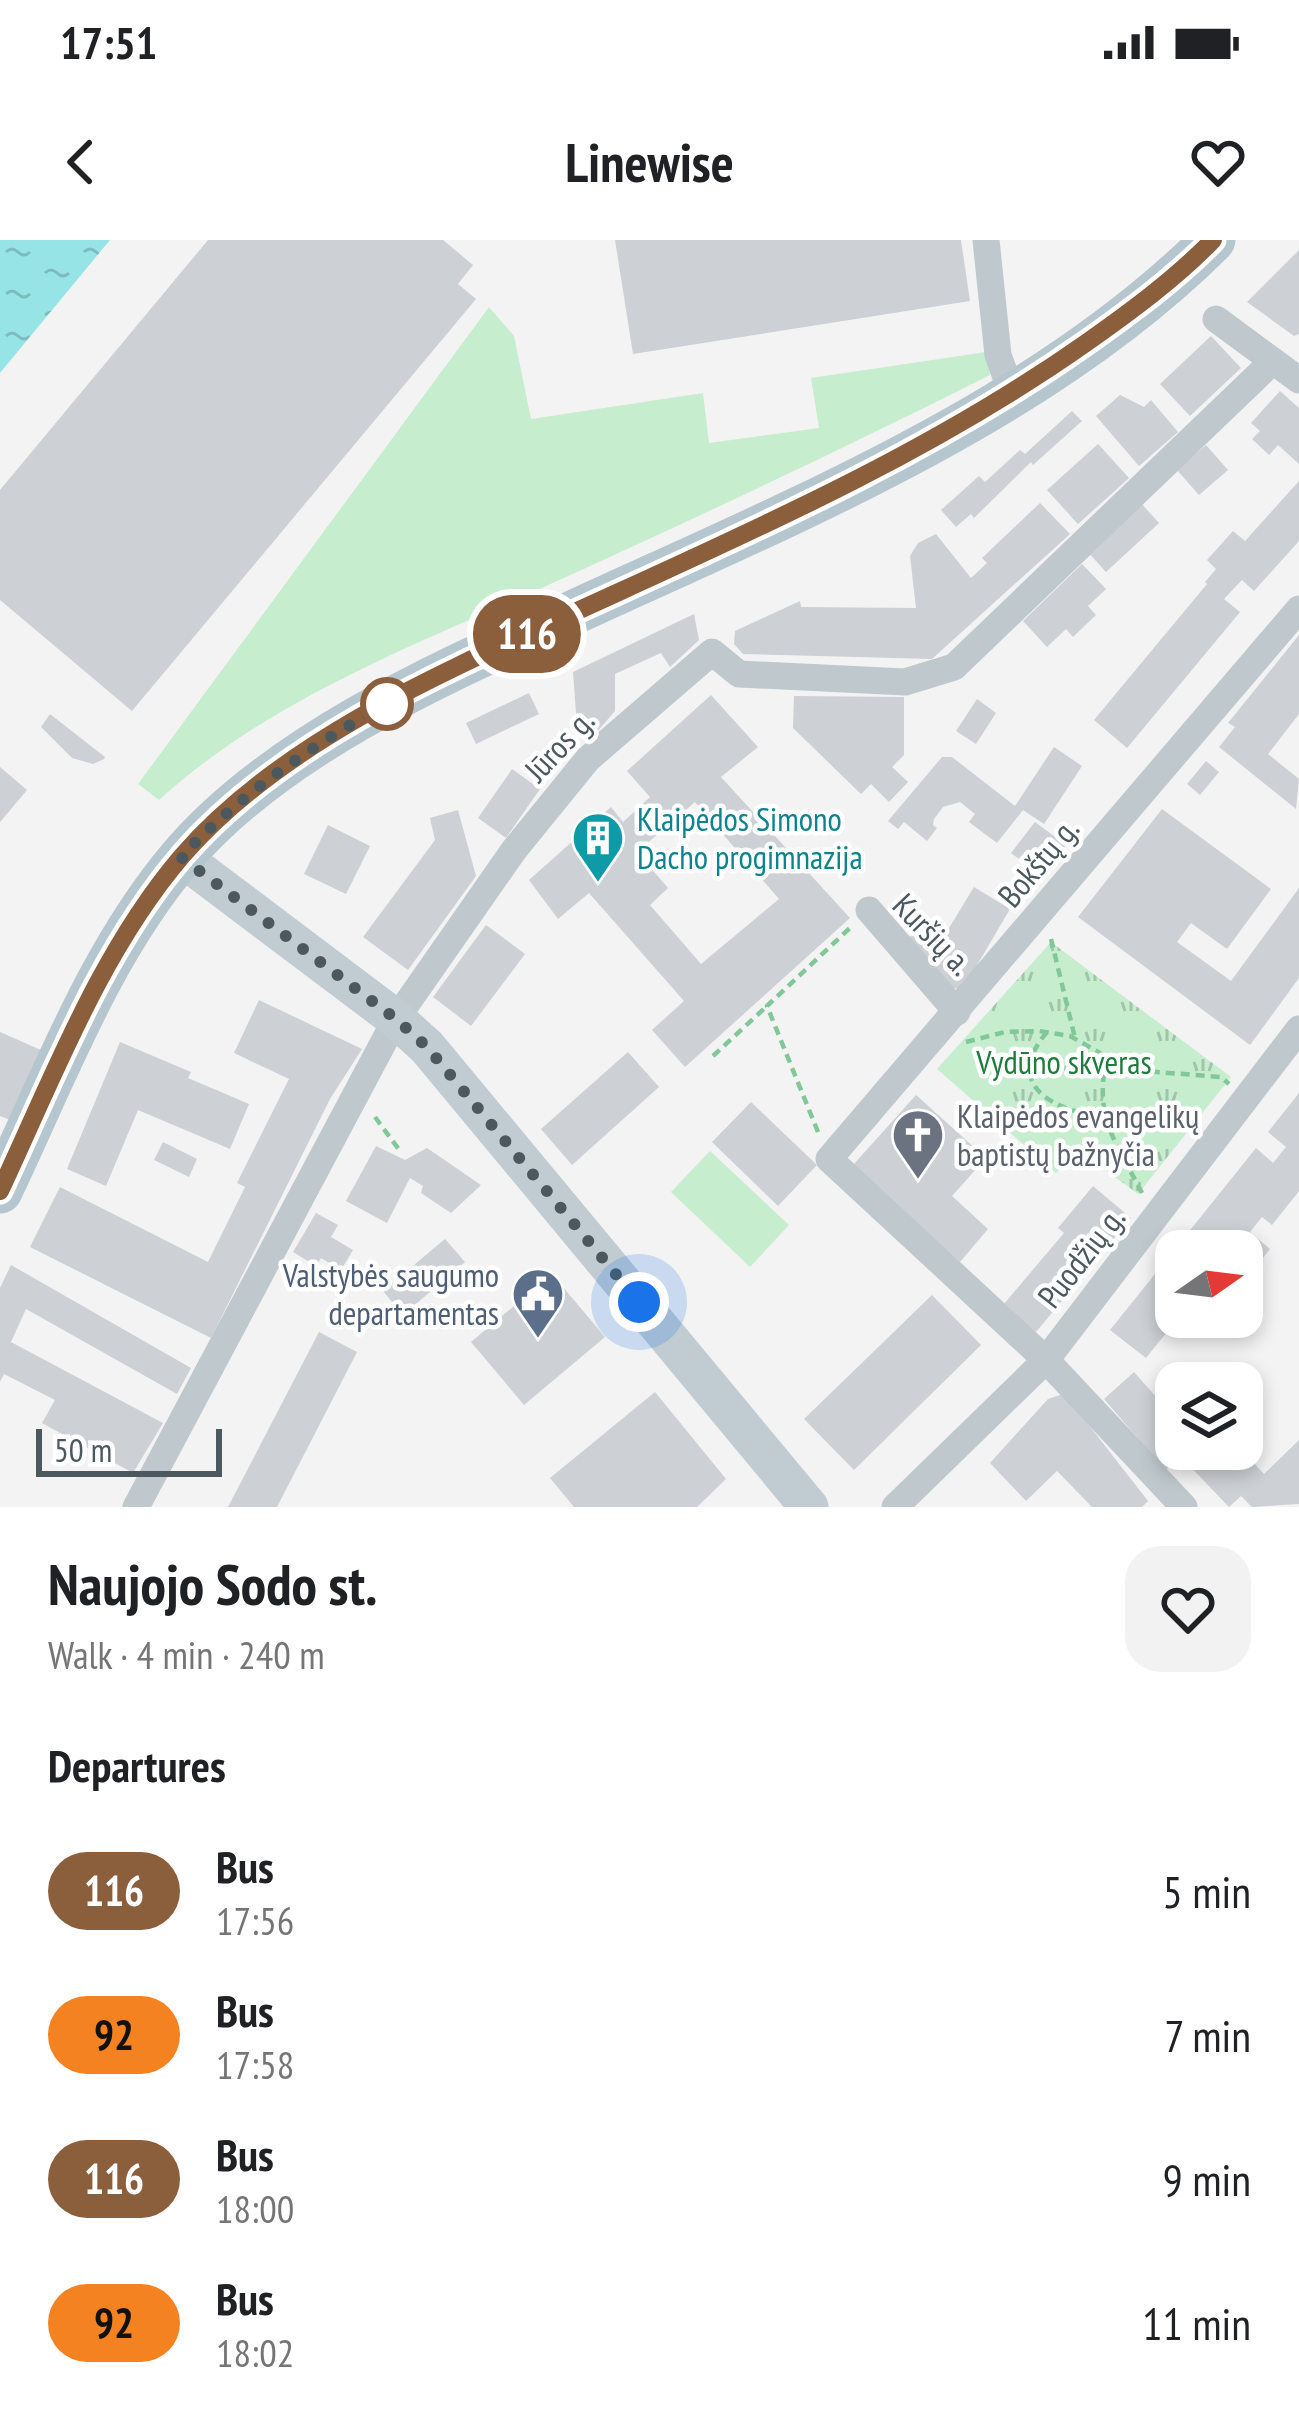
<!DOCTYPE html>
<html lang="en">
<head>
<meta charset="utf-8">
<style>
	:root { --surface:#fff; --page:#f2f2f2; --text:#202124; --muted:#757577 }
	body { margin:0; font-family:"PT Sans Narrow",sans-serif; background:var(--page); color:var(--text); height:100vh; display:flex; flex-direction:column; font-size:45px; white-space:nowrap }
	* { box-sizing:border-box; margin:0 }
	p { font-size:39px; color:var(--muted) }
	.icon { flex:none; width:66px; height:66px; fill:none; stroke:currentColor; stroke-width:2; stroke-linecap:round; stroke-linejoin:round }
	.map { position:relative; height:1267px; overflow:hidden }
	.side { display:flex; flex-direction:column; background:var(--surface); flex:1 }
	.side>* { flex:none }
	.badge { padding:0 24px; border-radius:39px; font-size:42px; line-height:78px }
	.needle { width:78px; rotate:76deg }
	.controls { position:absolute; left:1155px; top:990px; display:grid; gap:24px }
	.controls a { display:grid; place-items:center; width:108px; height:108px; border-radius:24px; background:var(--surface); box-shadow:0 6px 18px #0003; font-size:60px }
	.scale { position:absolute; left:36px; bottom:30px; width:186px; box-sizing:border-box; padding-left:12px; border:6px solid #4b595e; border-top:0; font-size:33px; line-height:42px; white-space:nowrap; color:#4b595e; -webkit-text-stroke:9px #fff; paint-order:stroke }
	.you { position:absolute; width:60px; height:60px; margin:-30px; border:9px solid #fff; border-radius:50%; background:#1a73e8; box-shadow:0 0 0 18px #1a73e833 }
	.map>.badge { position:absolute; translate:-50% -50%; box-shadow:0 0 0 6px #fff }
	h2 { padding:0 48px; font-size:45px; line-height:108px }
	.round { display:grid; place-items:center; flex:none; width:126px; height:126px; border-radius:36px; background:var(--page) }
	.headline { display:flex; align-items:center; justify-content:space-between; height:204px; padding:0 48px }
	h1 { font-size:57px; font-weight:700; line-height:90px }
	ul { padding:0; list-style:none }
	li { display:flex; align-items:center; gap:36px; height:144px; padding:0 48px }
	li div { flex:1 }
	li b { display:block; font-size:45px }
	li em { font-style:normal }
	li .badge { min-width:132px; font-weight:700; text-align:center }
	.status { display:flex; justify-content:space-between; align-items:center; height:84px; padding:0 60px; background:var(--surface); direction:ltr }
	.status svg { height:33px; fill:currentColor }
	header { display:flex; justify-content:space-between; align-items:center; height:156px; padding:0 48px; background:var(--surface); font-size:54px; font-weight:700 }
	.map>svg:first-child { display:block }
	.grass { fill:#c6edce }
	.park { fill:url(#park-tufts) }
	.water { fill:url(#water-ripples) }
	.building { fill:#cdd0d4; fill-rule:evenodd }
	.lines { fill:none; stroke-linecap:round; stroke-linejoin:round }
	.path { stroke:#80c898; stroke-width:4.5; stroke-dasharray:9 6; stroke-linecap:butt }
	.street { stroke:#bfc9cd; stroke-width:27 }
	.secondary { stroke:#c0ccd2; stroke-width:39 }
	.primary { stroke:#b5c6ce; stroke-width:45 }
	.line-casing { stroke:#fff; stroke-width:27 }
	.line { stroke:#8b5e3c; stroke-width:18 }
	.walk { stroke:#4b595e; stroke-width:12; stroke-dasharray:0 21.6 }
	.stop-dot { fill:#fff; stroke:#8b5e3c; stroke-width:6 }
	.labels { text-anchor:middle; stroke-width:9; stroke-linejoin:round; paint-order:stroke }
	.street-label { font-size:33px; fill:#4b595e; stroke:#fff }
	.culture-label { font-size:33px; fill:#0d838f; stroke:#fff; text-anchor:start }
	.park-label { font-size:33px; fill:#207c3d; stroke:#fff }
	.worship-label { font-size:33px; fill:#5b616d; stroke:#fff; text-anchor:start }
	.service-label { font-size:33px; fill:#4e5e75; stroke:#fff; text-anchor:end }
</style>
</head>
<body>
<div class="status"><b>17:51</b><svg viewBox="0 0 49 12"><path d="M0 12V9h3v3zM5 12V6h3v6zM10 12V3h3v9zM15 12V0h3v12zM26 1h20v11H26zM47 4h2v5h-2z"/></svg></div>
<header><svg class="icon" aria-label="back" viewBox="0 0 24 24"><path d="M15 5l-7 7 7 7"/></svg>Linewise<svg class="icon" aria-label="heart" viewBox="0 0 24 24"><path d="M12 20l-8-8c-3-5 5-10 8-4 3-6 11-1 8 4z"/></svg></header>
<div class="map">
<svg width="1299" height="1267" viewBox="0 0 1299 1267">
	<defs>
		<pattern id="park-tufts" width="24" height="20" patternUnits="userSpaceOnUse" patternTransform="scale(3)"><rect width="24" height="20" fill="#c6edce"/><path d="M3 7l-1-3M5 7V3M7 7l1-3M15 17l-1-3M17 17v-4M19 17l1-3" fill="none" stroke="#a3c3aa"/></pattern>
		<pattern id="water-ripples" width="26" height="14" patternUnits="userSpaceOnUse" patternTransform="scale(3)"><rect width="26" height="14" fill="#97e4e6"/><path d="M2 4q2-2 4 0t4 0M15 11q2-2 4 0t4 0" fill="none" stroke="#7dbcbe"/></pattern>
	</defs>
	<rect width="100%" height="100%" fill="#f4f3f3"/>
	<g class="grass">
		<path d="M489,67L514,96L531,179L703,153L709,203L819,188L811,138L986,112L990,135C843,209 696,278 546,346C412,406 269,460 159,560L138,544Z"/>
		<polygon points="710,911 789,985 750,1027 671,952"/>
	</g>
	<polygon class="park" points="1051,702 1231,837 1138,954 1077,909 1056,933 937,829"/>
	<polygon class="water" points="0,0 110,0 0,133"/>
	<g class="building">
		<polygon points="208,0 443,0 473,25 458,44 476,59 132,471 0,360 0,250"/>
		<polygon points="615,0 961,0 970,61 633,114"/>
		<polygon points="1299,10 1299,94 1294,96 1247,62"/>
		<polygon points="1211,96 1241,128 1190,176 1160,144"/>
		<polygon points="1280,151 1299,168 1299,224 1278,205 1269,215 1252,199 1260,191 1251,183"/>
		<polygon points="1120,155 1144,167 1151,160 1178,192 1139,226 1096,176"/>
		<polygon points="1072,171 1082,181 1033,225 1031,222 974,278 971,274 956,287 941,270 979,236 985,242 1020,210 1025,214"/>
		<polygon points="1098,204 1129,238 1078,284 1047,250"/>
		<polygon points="1206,205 1228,230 1199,255 1177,230"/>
		<polygon points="1299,241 1299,301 1254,351 1242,340 1224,359 1240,372 1127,508 1094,480 1207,344 1205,342 1216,329 1207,320 1233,291 1245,301"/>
		<polygon points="1139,261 1159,283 1106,332 1086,310"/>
		<polygon points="1040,263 1070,294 932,419 743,414 734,404 735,391 800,361 801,367 916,368 910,316 918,303 936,294 971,338 987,323 982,318"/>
		<polygon points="1082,324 1106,349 1088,366 1096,375 1073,397 1066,389 1047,407 1023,381"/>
		<polygon points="694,374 699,400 670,427 661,413 615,434 615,471 596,493 577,487 573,432"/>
		<polygon points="1299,395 1299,474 1268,514 1299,539 1296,569 1219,507 1235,487 1228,483"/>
		<polygon points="529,453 539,474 476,504 466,483"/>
		<path d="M711,455L758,507L721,537L850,678L685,827L652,790L684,761L589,653L558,679L529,640L611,567L623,582L650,557L627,531ZM695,562L779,659L701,724L650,665L668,648L637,612Z"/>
		<polygon points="794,456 904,457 904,515 892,527 908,542 889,562 871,544 861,554 793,488"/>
		<polygon points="977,459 996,473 976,504 956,491"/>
		<polygon points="50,474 105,517 104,519 93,524 72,518 41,487"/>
		<polygon points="1054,507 1082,526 1044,584 1023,570 997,603 969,582 975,574 960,562 943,567 934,579 933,585 937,588 927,601 904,582 898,589 888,581 942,517 952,517 1015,566"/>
		<polygon points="1206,521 1219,532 1200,555 1187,544"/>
		<polygon points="0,527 27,550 0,582"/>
		<polygon points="512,529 540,549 506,598 478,578"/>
		<polygon points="1162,569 1271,649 1227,709 1191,683 1177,702 1231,741 1299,648 1299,738 1250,805 1078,677"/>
		<polygon points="458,570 476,636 408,730 363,697 435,600 430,578"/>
		<polygon points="1035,582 1066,605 1043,637 1011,613"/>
		<polygon points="328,585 370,606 346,654 304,634"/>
		<polygon points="974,647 1010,669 963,749 939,747 908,698 927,686 933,696 946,693"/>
		<polygon points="486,685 525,714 471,786 433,757"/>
		<polygon points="259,760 362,809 330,859 211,1098 30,1007 60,947 208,1022 245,947 237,943 289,839 234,813"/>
		<polygon points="0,792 41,810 10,880 0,876"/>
		<polygon points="120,802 191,832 188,838 249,864 230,909 138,870 106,946 67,929"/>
		<polygon points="628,812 659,847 572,925 541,889"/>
		<polygon points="1299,853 1299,951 1272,985 1262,977 1250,992 1270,1009 1242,1044 1242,1011 1176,1011 1179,1077 1146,1118 1110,1090 1256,908 1273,923 1286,907 1268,892"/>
		<polygon points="916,855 986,918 952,956 988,989 960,1022 853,925"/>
		<polygon points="751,862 817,925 778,966 712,902"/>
		<polygon points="163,902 197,919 189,937 154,920"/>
		<polygon points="376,906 405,920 427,908 481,945 451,973 421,953 423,946 410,938 387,983 346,961"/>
		<polygon points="1093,946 1131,978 1036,1092 1003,1065 1064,993 1058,988"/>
		<polygon points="316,973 338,985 331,997 353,1010 341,1030 321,1018 316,1026 293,1012"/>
		<polygon points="445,999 465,1022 403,1075 383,1051"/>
		<polygon points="11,1025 191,1128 177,1154 26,1069 11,1102 163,1183 133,1233 42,1183 55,1160 4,1134 0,1142 0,1048"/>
		<polygon points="552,1034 605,1097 524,1165 471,1102"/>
		<polygon points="932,1055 981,1105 854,1230 804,1179"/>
		<polygon points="319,1092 357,1112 277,1267 228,1267"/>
		<polygon points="1134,1132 1166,1168 1157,1176 1168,1188 1176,1179 1176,1209 1241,1209 1264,1234 1299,1200 1299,1264 1252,1267 1241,1256 1229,1267 1182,1218 1165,1230 1104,1159"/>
		<polygon points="655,1152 726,1239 697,1267 574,1267 550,1238"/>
		<polygon points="1060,1155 1067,1157 1148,1261 1142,1267 1092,1267 1057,1231 1026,1261 990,1223 1048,1159"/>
	</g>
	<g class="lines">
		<g class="path">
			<polyline points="1051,699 1075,798"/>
			<path d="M1047,792C1002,845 1053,870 1102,877"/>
			<polyline points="966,802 1005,792 1039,791 1070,796 1123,826 1144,831 1221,837 1229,844"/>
			<polyline points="713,816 767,766"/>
			<path d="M1107,818C1093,877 1116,902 1142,953"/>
			<polyline points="375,877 400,911"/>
			<polyline points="818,892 767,766 852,686"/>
		</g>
		<g class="street">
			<polyline points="986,0 998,115 1012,154"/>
			<polyline points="1216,79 1299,140"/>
			<polyline points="869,670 957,772"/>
			<polyline points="136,1267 396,779 514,610 588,519 712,412 739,434 905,442 954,427 1273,121"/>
			<polyline points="895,1267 1046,1120 1299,789"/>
			<polyline points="1184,1267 1046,1120 829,919 1299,369"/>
		</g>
		<polyline class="secondary" points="181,617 396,779 427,807 809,1267"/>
		<path class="primary" d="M0,951C54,838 100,712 182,616C277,506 434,436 564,377C784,275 1039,174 1213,0"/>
	</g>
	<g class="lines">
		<g class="line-casing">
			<path id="line" d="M0,951C53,838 100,712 182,616C277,506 433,436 564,377C743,295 924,217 1086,103C1130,72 1175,39 1213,0"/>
		</g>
		<use href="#line" class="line"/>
		<path class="walk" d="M387,464C311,506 241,554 181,617L396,779L427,807L639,1062"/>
	</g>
	<defs>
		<g id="building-pin" transform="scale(2.7)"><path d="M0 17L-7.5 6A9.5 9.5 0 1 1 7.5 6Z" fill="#0f9aa8" stroke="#fff"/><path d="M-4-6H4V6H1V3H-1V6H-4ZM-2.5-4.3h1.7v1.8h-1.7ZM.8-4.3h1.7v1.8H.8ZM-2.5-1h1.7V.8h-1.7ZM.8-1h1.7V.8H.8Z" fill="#fff"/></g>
		<g id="church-pin" transform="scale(2.7)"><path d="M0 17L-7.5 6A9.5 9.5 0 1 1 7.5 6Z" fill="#6b7280" stroke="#fff"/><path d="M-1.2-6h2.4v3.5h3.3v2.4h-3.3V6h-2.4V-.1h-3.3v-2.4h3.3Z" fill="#fff"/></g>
		<g id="civic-pin" transform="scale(2.7)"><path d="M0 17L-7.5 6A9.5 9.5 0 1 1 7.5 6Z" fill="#5c6f8a" stroke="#fff"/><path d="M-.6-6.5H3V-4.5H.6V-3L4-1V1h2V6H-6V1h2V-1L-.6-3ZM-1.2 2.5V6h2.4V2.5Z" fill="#fff"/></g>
	</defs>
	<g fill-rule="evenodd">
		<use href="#building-pin" x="598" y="598"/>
		<use href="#church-pin" x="918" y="895"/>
		<use href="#civic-pin" x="538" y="1054"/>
	</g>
	<circle class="stop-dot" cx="387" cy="464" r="24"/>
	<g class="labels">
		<g class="street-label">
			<text transform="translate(559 505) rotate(-47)" y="12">Jūros g.</text>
			<text transform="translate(1038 622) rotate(-50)" y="12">Bokštų g.</text>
			<text transform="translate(933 694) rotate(46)" y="12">Kuršių a.</text>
			<text transform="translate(1081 1017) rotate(-52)" y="12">Puodžių g.</text>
		</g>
		<g class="culture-label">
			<text x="637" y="591">Klaipėdos Simono<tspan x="637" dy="38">Dacho progimnazija</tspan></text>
		</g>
		<g class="park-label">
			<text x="1064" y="834">Vydūno skveras</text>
		</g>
		<g class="worship-label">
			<text x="957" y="888">Klaipėdos evangelikų<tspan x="957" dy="38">baptistų bažnyčia</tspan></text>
		</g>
		<g class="service-label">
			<text x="499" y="1047">Valstybės saugumo<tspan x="499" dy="38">departamentas</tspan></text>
		</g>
	</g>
</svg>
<div class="controls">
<a><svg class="needle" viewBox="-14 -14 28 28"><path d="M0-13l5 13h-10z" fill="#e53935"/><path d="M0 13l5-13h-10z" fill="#757577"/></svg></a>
<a><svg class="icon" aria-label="layers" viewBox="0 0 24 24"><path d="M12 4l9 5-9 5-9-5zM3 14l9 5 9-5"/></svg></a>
</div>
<div class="scale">50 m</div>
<div class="you" style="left:639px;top:1062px"></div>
<b class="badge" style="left:527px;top:394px;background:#8b5e3c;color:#fff">116</b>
</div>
<section class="side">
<div class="headline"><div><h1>Naujojo Sodo st.</h1><p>Walk · 4 min · 240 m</p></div><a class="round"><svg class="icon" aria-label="heart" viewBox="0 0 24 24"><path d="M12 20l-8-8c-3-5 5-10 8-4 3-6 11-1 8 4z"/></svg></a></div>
<h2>Departures</h2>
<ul>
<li><span class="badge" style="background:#8b5e3c;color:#fff">116</span><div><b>Bus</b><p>17:56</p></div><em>5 min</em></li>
<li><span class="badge" style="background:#f58220;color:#111">92</span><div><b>Bus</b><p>17:58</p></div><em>7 min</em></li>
<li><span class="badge" style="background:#8b5e3c;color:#fff">116</span><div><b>Bus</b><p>18:00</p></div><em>9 min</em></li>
<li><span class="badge" style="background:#f58220;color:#111">92</span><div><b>Bus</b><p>18:02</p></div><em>11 min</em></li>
</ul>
</section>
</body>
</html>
